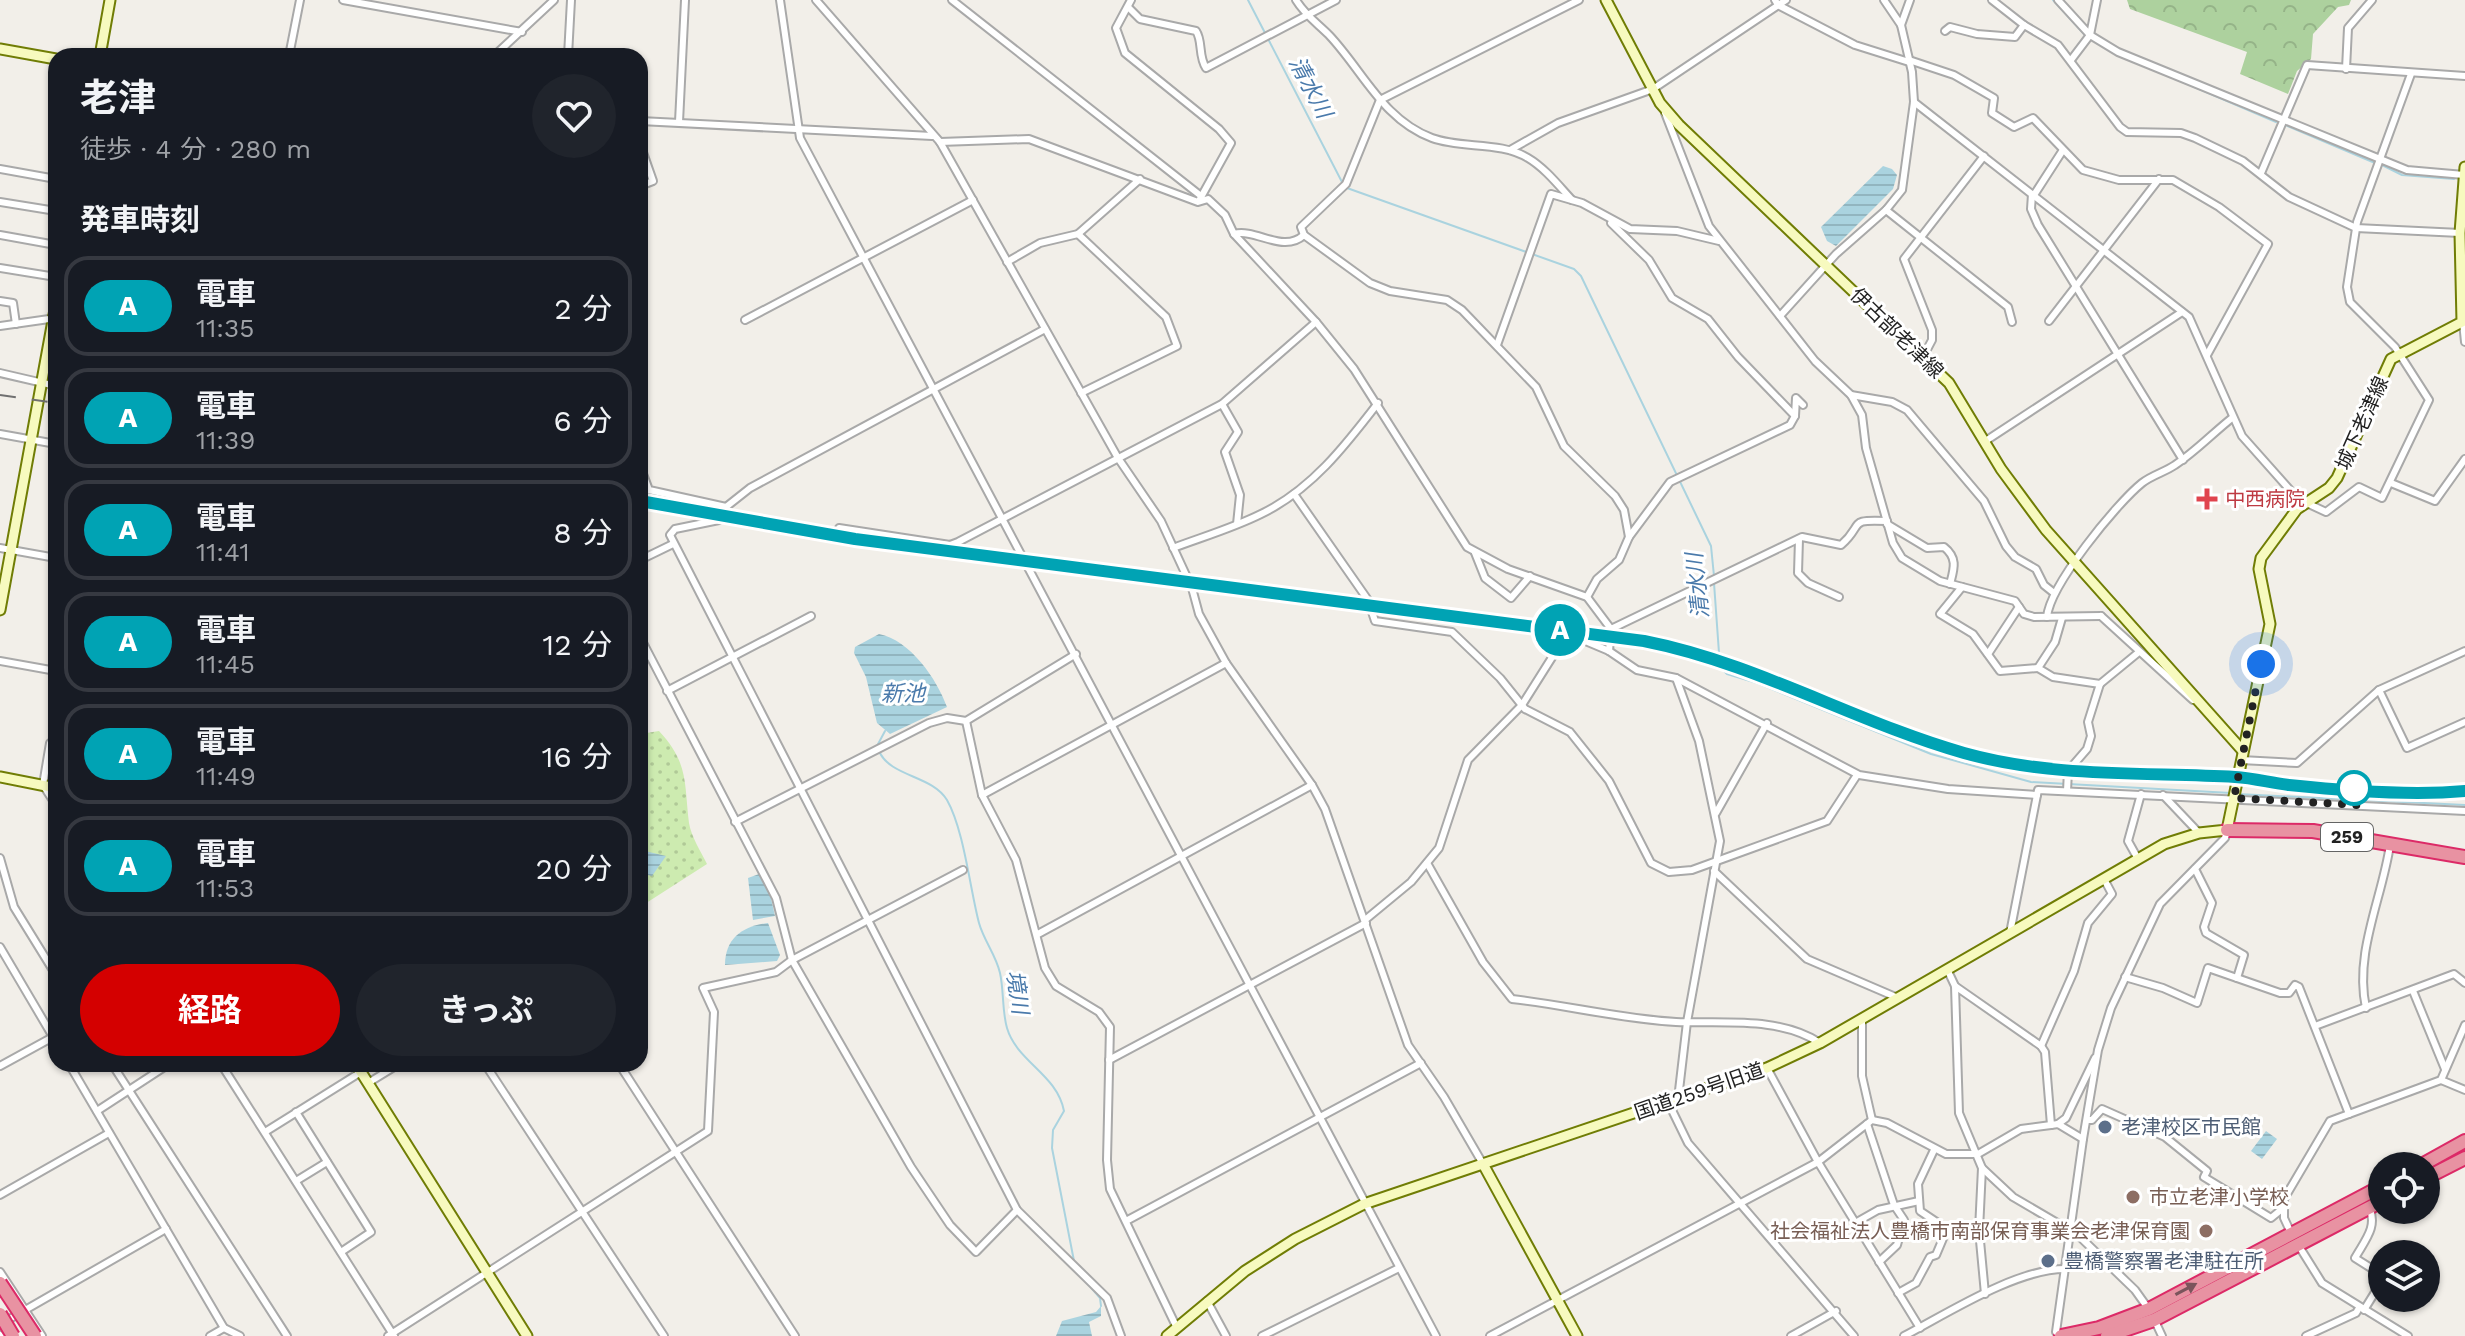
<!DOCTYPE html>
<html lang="ja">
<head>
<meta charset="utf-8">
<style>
	:root { --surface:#171b24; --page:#20242c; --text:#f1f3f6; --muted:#9ea1a6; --line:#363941; --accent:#d40000 }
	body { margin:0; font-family:"Work Sans","Noto Sans JP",sans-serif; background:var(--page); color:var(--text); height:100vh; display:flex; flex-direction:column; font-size:30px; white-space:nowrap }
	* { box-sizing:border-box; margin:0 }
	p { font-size:26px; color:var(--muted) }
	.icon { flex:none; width:44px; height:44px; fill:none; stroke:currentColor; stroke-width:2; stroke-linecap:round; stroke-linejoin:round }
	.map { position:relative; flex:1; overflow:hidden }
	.drawer { position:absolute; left:48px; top:48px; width:600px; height:1024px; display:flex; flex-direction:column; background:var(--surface); border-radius:24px; box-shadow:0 2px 6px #0004 }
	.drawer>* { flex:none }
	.badge { padding:0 16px; border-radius:26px; font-size:28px; line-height:52px }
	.buttons { position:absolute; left:2368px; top:1152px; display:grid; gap:16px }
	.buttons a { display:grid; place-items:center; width:72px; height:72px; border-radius:50%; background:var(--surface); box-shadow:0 2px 6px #0004; font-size:40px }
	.you { position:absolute; width:40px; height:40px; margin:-20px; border:6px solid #fff; border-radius:50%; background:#1a73e8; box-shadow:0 0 0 12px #1a73e833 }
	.map>.badge { position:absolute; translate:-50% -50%; box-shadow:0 0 0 4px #fff }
	h2 { padding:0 32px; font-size:30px; line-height:72px }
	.round { display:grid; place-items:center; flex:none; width:84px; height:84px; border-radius:42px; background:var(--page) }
	.summary { display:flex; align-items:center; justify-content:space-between; height:136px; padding:0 32px }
	h1 { font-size:38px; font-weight:700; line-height:60px }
	.cta { display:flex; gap:16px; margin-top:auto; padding:16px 32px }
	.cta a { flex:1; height:92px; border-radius:48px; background:var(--accent); color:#fff; font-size:32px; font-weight:700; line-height:92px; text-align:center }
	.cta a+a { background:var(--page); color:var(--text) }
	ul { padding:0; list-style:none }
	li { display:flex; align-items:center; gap:24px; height:100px; margin:0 16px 12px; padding:0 16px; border:4px solid var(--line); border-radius:24px }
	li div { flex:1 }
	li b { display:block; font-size:30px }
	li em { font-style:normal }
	li .badge { min-width:88px; font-weight:700; text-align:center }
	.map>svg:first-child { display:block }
	.grass { fill:url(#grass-dots) }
	.forest { fill:url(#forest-crowns) }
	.water { fill:url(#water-rules) }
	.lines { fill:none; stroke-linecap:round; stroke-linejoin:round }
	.stream { stroke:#aad3df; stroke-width:2 }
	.street-casing { stroke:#a9a9a9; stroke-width:10 }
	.secondary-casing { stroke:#707d05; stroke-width:13 }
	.highway-casing { stroke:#dc2a67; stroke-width:16 }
	.street { stroke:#fff; stroke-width:6 }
	.secondary { stroke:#f7fabf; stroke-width:9 }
	.highway { stroke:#e892a2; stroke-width:12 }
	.rail { stroke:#707070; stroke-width:2; stroke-dasharray:16 16; stroke-linecap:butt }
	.highway-bridge-casing { stroke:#dc2a67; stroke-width:16; stroke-linecap:butt }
	.highway-bridge { stroke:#e892a2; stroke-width:12 }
	.oneway { fill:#7b545c }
	.line-casing { stroke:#fff; stroke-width:18 }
	.line { stroke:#00a3b4; stroke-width:12 }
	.walk { stroke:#222; stroke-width:8; stroke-dasharray:0 14.4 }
	.health-dot { fill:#e0444e; stroke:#fff; stroke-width:3 }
	.stop-dot { fill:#fff; stroke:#00a3b4; stroke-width:4 }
	.service-dot { fill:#5c6f8a; stroke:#fff; stroke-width:3 }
	.education-dot { fill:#8d6e63; stroke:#fff; stroke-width:3 }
	.labels { text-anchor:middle; stroke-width:6; stroke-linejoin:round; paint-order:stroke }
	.shield { fill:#fff; stroke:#646464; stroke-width:2 }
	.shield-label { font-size:18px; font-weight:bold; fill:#222 }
	.street-label { font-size:20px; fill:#222; stroke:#fff }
	.health-label { font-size:20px; fill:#be3a42; stroke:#fff; text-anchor:start }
	.service-label { font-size:20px; fill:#4e5e75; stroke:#fff; text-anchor:start }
	.education-label { font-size:20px; fill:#785e54; stroke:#fff; text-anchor:start }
	.water-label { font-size:22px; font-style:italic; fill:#4a7aab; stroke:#fff }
</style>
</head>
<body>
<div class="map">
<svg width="2465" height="1336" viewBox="0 0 2465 1336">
	<defs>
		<pattern id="grass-dots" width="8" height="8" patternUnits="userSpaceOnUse" patternTransform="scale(2)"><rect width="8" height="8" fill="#cdebb0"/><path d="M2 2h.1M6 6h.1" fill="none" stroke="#b0c997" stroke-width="1.8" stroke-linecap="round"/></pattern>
		<pattern id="forest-crowns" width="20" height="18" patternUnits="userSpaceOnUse" patternTransform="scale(2)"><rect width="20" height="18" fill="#add19e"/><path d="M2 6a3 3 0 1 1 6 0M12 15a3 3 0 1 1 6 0" fill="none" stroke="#95b388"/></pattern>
		<pattern id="water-rules" width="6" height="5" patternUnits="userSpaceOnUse" patternTransform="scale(2)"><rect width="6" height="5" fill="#aad3df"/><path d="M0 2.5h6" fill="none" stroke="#92b5bf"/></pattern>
	</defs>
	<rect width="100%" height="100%" fill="#f2efe9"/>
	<path class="grass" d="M659,731C689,763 684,783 689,823C691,836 701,852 707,864L640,907V734Z"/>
	<polygon class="forest" points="2127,0 2351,0 2349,5 2338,7 2313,34 2311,59 2297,71 2288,94 2240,74 2247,52 2130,9"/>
	<g class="water">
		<polygon points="1883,166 1892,169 1897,175 1893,189 1836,246 1827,241 1821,227"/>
		<path d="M879,634C910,640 937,679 947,707L890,734L877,723L866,677L854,653L855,647Z"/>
		<polygon points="640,825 647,831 645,851 666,856 652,876 644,874 640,865"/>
		<polygon points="759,874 770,894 775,916 753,920 748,878"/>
		<path d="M768,923L780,955L777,961L725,965C725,938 743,926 768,923Z"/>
		<polygon points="2266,1131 2277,1139 2262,1159 2251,1151"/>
		<polygon points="2210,1249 2216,1261 2194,1271 2189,1260"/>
		<polygon points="1101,1306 1101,1316 1089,1322 1092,1336 1056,1336 1062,1321 1096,1312"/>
	</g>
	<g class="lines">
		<g class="stream">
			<polyline points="1248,0 1343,184"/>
			<polyline points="2053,0 2085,35"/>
			<polyline points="2092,40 2111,51"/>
			<polyline points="2150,68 2276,122"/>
			<polyline points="2285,125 2375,163"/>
			<polyline points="2382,165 2402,175 2454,179"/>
			<polyline points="1347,188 1574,269 1581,276 1711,546 1714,576"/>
			<polyline points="1714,583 1720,667 1727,674 1757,683 1931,754 2031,782 2231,793"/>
			<polyline points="877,746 885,731"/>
			<path d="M879,751C890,777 932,775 947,800C964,830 970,889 979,923C984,941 996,955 1000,973C1004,991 1002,1011 1007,1028C1017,1062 1057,1074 1064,1111L1053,1130L1052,1148L1074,1261"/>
			<polyline points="2237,794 2465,805"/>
			<polyline points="1076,1270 1100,1298 1101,1306"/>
		</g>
		<g class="street-casing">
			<g id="street">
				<polyline points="343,0 522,32"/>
				<polyline points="780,0 800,138 1436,1336"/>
				<polyline points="816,0 940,142 1118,458 1161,521 1192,588 1199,614 1226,663 1312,785 1325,809 1408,1045 1444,1097 1483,1164"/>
				<polyline points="952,0 1201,196"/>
				<polyline points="1131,0 1116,28 1125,53 1219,129 1231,143 1200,199"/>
				<path d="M1296,0C1305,15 1317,23 1329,35C1363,71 1383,120 1432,138C1462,149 1500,141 1528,158C1545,168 1559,186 1572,200"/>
				<polyline points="1579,0 1380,100 1346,184 1301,227 1304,235 1370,283 1390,291 1447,300 1462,310 1536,387 1564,446 1615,496 1624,510 1629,537"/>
				<polyline points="1775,0 1778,5 1855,45 1909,62"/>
				<polyline points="1884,0 1901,25"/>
				<polyline points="1992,0 2024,25 2058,45 2120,127 2127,132 2181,133 2195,138 2243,161 2289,197 2356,228 2460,233"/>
				<polyline points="2058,0 2090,35 2118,52 2407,170 2464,175"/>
				<path d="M1128,7L1140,19L1196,31C1203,41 1198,56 1206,68L1336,0"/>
				<polyline points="1945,31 1950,27 1977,34 2015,37 2024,25"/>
				<polyline points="289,56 300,0"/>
				<polyline points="494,56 554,0"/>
				<polyline points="568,56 571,0"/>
				<polyline points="1909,60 1954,75 1994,98 1992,113 2014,127 2033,118 2083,170 2119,180 2173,180 2219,207 2268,244 2207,355"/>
				<polyline points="2071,60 2090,35 2097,0"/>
				<polyline points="2346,69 2348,28 2372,0"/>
				<polyline points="1914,102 2189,317 2242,436 2298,499 2326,512 2359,487 2382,498 2429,400 2395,347 2350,302 2347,287 2357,222 2411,74"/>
				<polyline points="1665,113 1709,226 1815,361 1851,395 1862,415 1866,448 1893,543 1902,558 1940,581 2015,601 2024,614 2034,617 2101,616"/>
				<polyline points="640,121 932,136"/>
				<polyline points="679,122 685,0"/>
				<polyline points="940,142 1029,139 1198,202 1208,199 1225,215 1234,234 1316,322 1354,369 1467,547 1508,569 1587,597 1611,629 1609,651"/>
				<polyline points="640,144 653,181 640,186"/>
				<polyline points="1510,150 1558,123 1653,89 1786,0"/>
				<polyline points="0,169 56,179"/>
				<polyline points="2261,173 2307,65 2465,76"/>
				<polyline points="2032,194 2031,209 2038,225 2183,460"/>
				<polyline points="2034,195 2063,150"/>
				<polyline points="0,202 56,211"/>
				<polyline points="1886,210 2008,307 2012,322"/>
				<polyline points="1611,223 1649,260 1672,298 1708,319 1738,357 1795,416"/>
				<polyline points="1078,234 1166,317 1177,346 1081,393"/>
				<path d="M1234,234C1256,228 1283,254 1304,235"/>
				<polyline points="0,235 56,245"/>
				<polyline points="1007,262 1040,243 1078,234 1140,179"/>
				<polyline points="0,268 56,277"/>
				<polyline points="0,301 13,303 16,324"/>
				<polyline points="1780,316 1836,254 1886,210 1902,190 1914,102 1912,72 1901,25 1910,0"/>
				<polyline points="745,320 973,200"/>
				<polyline points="2049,321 2159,179"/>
				<polyline points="2463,322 2465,342"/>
				<polyline points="0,326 56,318"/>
				<polyline points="1045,329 750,488 726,507 719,520 675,529 670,535 1017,1210 1107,1298 1121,1336"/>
				<polyline points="1497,345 1551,194 1582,203 1630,229 1677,231 1719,241"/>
				<polyline points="1923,357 1932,340 1932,330 1904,259 1984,156"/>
				<polyline points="0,373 56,386"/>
				<polyline points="1851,395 1892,402 1907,410 1984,501 2006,546 2015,557 2036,569 2044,585 2054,593"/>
				<polyline points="1222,404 1238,432 1225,452 1240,495 1237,524"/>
				<polyline points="0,434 56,444"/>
				<polyline points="1984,442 2182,312"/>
				<polyline points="640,466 649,490 726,507"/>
				<polyline points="2391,483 2435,501 2465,459"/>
				<polyline points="1294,494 1368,600 1375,621 1452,632 1500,678 1525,709 1570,732 1609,781 1651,863 1669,872 1692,870 1827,821 1857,775"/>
				<path d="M1887,524L1927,548L1944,547C1958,558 1954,569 1950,584"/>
				<polyline points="839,528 950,545 958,542 1222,404 1316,322"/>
				<polyline points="1799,539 1798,573 1808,583 1839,597"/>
				<polyline points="0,548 56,558"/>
				<path d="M1173,548C1202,537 1233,528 1261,514C1311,490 1345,446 1378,403"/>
				<polyline points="1475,553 1485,578 1511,598 1530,576"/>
				<polyline points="53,557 56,539"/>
				<polyline points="640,560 673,544"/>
				<polyline points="1962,587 1940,614 1973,634 2000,671 2038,668"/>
				<polyline points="1587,597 1597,579 1619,560 1629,537 1670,482 1790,425 1795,416 1796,398 1803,405"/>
				<polyline points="2101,616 2193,700"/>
				<path d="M2047,617C2050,585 2116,504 2142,483C2152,475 2165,472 2175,465C2195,452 2213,433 2232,418"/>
				<polyline points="2062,618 2055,642 2038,668 2053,677 2100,684 2139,652"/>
				<path d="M1611,629L1802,537L1841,545C1865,524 1846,519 1887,521"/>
				<polyline points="640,637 776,898 792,960 911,1167 950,1225 976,1252 1017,1210"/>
				<polyline points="1988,654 2019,607"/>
				<polyline points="0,661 56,671"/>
				<polyline points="1676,678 1699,741 1720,841 1687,1022 1678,1099"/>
				<polyline points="2379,690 2407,748 2465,722"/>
				<polyline points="667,691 811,616"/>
				<polyline points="966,721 982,795 1016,860 1045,968 1056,986 1099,1012 1110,1027 1107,1160 1110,1189 1177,1328"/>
				<polyline points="56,744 50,743 43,785 56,805"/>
				<polyline points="2241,760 2297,763 2379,690 2465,651"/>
				<polyline points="2067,791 2068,771 2087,749 2091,736 2088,722 2100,684"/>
				<polyline points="982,795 1226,663"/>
				<polyline points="2163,795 2199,833"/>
				<polyline points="1716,813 1767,723"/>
				<polyline points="735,822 929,723 947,718 966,721 1076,654"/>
				<polyline points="0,858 14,907 56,975"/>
				<polyline points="2138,859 2128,841 2141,794"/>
				<path d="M1427,863L1483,962L1512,999C1566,1005 1621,1019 1676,1022C1722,1024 1779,1016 1820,1043"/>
				<polyline points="2195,869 2212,903 2204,927 2206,933 2244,955 2237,978"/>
				<polyline points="1714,871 1807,959 1898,998"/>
				<polyline points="1365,920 1411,882 1439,848 1468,760 1522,705 1563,640 1571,635 1609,651 1637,670 1676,678 1859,775 1948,789 2037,795"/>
				<polyline points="2010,933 2038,790 2465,811"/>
				<polyline points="1038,934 1312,785"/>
				<polyline points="0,947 56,1042"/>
				<polyline points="1947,969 1955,986 1959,1113 1982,1168 2013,1197 2078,1235 2135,1290 2150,1311"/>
				<polyline points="2125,977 2163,988 2197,1003 2208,968 2280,993 2289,993 2295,985 2299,987 2349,1114"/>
				<polyline points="1955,986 2041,1046 2045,1052 2051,1125"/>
				<polyline points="2413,991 2445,1069"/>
				<path d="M2366,1008C2354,953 2382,899 2390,845"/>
				<polyline points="1862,1018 1862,1076 1872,1120"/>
				<polyline points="2315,1026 2454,974 2465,983"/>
				<polyline points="2041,1046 2074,971 2088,923 2112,894 2104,879"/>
				<polyline points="1109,1060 1366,923"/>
				<polyline points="69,1064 224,1328 240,1336"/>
				<polyline points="112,1064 287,1336"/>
				<polyline points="221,1064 394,1336"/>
				<polyline points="485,1064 664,1336"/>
				<polyline points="619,1064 795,1336"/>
				<polyline points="0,1066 53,1037"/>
				<polyline points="1767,1068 1818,1162 1920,1328"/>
				<polyline points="2441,1080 2465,1090"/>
				<polyline points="368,1083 399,1064"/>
				<polyline points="1668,1102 1688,1143 1854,1336"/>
				<polyline points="97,1111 169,1064"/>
				<polyline points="296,1112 371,1232 341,1252"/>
				<polyline points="2087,1120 2092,1120 2102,1109 2165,1137 2207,1171 2204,1177 2271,1218 2282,1209"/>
				<polyline points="1867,1124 1894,1205 1904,1220 1897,1245 1879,1262"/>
				<polyline points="2058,1124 2066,1118 2095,1058"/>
				<polyline points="265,1132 361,1072"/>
				<polyline points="1934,1150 1918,1184 1920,1211 1947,1229 1979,1230"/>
				<polyline points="1982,1168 1979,1230 1985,1294"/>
				<polyline points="296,1181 327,1162"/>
				<polyline points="0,1195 109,1133"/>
				<path d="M2369,1207C2378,1227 2365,1240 2355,1258L2382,1275"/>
				<polyline points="1126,1221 1421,1063"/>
				<polyline points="1855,1223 1878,1210 1919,1201"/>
				<polyline points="2291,1233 2284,1218 2284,1199 2330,1121 2441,1080 2465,1025"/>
				<polyline points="2297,1243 2322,1283 2408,1336"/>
				<polyline points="0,1272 42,1336"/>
				<polyline points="1898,1293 1916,1283 1930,1257 1936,1255 1947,1229"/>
				<polyline points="1207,1301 1226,1336"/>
				<polyline points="2364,1310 2382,1281"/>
				<polyline points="6,1321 166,1229"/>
				<polyline points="2155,1321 2162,1336"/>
				<polyline points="2056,1332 2083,1139 2098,1050 2111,1008 2160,904 2225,838 2227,830"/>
				<polyline points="0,1335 1,1336"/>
				<polyline points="210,1336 224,1328"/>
				<polyline points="388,1336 708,1131 714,1012 703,988 776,972 792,960 963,870"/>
				<polyline points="1262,1336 1399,1268"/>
				<polyline points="1490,1336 1818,1162 1872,1120 1887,1123 1946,1154 1978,1154 2021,1129 2051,1125 2058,1124 2083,1139"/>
				<polyline points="1791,1336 1836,1311"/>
				<path d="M1904,1336C1948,1313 2016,1269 2065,1269"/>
				<polyline points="2306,1336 2356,1313 2359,1308"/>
			</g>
		</g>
		<g class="secondary-casing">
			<g id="secondary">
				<polyline points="1606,0 1660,103 1679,125 1949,383 2001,469 2046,530 2242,750"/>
				<polyline points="0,49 56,59"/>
				<polyline points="100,56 110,0"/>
				<polyline points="0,610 56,304"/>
				<polyline points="0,777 56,788"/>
				<polyline points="356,1064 527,1336"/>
				<polyline points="1483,1164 1577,1336"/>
				<polyline points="1167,1336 1245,1271 1295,1239 1364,1204 1767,1068 1820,1043 2164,844 2199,833 2227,830 2270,624 2259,569 2261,558 2297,509 2329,488 2337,478 2391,359 2462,322 2460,233 2465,167"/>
			</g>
		</g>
		<g class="highway-casing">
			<g id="highway">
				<polyline points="2227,830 2313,831 2465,857"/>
				<polyline points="2420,1166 2465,1141"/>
				<polyline points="2426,1178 2465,1158"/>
				<polyline points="2061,1336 2099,1328 2149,1309 2382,1186"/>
				<polyline points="2107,1336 2154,1320 2382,1201"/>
			</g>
		</g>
		<use href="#street" class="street"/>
		<use href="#secondary" class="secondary"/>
		<use href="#highway" class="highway"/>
		<g class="rail">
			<polyline points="0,395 56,403"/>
			<path d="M640,501L855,539L1644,641C1756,663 1855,722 1964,753C2052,778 2145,772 2235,777C2254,778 2271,783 2289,785C2346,791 2409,796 2465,791"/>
		</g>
		<g class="highway-bridge-casing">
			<g id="highway-bridge">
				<polyline points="0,1283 35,1336"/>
				<polyline points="0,1314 13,1336"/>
			</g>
		</g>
		<use href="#highway-bridge" class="highway-bridge"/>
	</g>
	<defs><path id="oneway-solid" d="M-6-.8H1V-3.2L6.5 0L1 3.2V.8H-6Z" transform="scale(2)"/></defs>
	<use class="oneway" href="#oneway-solid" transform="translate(2186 1289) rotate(-28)"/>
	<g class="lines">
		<g class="line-casing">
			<path id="line" d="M640,501L855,539L1644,641C1756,663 1855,722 1964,753C2053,778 2145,772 2235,777C2254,778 2271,783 2289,785C2346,791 2409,796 2465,791"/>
		</g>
		<use href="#line" class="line"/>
		<polyline class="walk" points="2261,664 2234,798 2358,805 2354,788"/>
	</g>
	<path class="health-dot" d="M2203 487h8v8h8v8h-8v8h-8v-8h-8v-8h8z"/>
	<circle class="stop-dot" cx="2354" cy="788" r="16"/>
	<g class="service-dot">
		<circle cx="2105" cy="1127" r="8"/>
		<circle cx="2048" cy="1261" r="8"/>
	</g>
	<g class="education-dot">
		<circle cx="2133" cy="1197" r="8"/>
		<circle cx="2206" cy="1231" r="8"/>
	</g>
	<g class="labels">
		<rect class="shield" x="2321" y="823" width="52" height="28" rx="6"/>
		<g class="shield-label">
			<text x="2347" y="843">259</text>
		</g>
		<g class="street-label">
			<text transform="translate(1897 333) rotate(44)" y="7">伊古部老津線</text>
			<text transform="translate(2362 423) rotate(-66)" y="7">城下老津線</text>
			<text transform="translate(1699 1091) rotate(-19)" y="7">国道259号旧道</text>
		</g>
		<g class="health-label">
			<text x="2225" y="506">中西病院</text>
		</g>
		<g class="service-label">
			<text x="2121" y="1134">老津校区市民館</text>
			<text x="2064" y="1268">豊橋警察署老津駐在所</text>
		</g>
		<g class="education-label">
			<text x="2149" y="1204">市立老津小学校</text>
			<text x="2190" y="1238" text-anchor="end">社会福祉法人豊橋市南部保育事業会老津保育園</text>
		</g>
		<g class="water-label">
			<text transform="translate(1311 87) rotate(62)" y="8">清水川</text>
			<text transform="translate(1697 586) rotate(-96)" y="8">清水川</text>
			<text x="903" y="701">新池</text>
			<text transform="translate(1018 992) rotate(81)" y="8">境川</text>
		</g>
	</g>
</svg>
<div class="buttons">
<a><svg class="icon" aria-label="locate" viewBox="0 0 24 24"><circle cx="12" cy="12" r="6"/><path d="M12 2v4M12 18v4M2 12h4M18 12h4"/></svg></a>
<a><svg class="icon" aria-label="layers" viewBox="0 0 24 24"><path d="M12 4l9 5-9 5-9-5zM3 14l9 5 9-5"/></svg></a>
</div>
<div class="you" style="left:2261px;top:664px"></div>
<b class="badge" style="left:1560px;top:630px;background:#00a3b4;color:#fff">A</b>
<section class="drawer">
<div class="summary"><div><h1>老津</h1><p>徒歩 · 4 分 · 280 m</p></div><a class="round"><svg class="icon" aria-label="heart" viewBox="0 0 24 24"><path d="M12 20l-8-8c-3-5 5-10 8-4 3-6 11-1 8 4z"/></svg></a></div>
<h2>発車時刻</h2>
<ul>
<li><span class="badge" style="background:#00a3b4;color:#fff">A</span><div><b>電車</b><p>11:35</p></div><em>2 分</em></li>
<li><span class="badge" style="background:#00a3b4;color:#fff">A</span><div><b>電車</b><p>11:39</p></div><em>6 分</em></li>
<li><span class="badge" style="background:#00a3b4;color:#fff">A</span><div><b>電車</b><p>11:41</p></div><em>8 分</em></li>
<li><span class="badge" style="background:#00a3b4;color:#fff">A</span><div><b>電車</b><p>11:45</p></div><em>12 分</em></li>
<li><span class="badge" style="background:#00a3b4;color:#fff">A</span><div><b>電車</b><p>11:49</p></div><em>16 分</em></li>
<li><span class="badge" style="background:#00a3b4;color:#fff">A</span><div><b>電車</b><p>11:53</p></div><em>20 分</em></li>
</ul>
<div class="cta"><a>経路</a><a>きっぷ</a></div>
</section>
</div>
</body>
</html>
